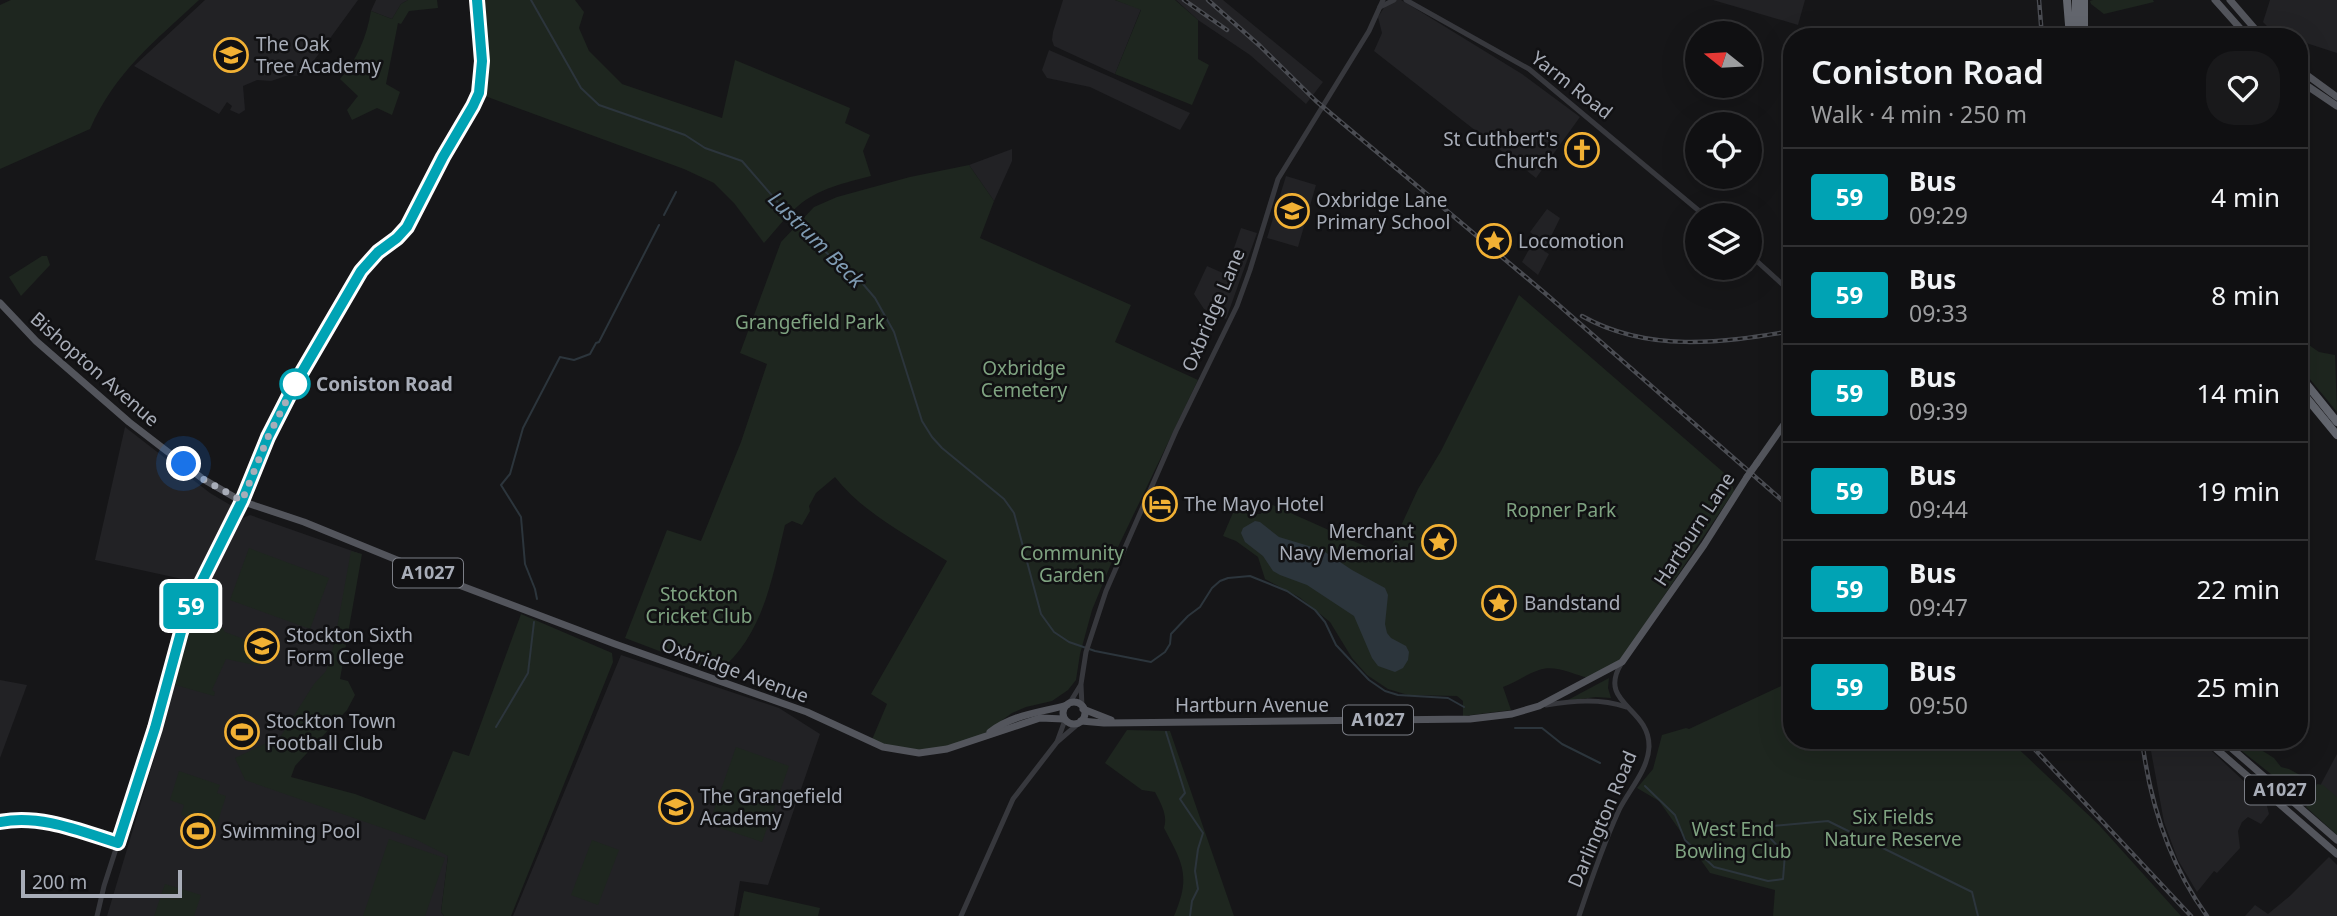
<!DOCTYPE html>
<html lang="en">
<head>
<meta charset="utf-8">
<style>
	:root { --surface:#101012; --page:#19191b; --text:#f1f3f6; --muted:#9c9d9f; --line:#303032 }
	body { margin:0; font-family:"Noto Sans",sans-serif; background:var(--page); color:var(--text); height:100vh; display:flex; flex-direction:column; font-size:26px; white-space:nowrap }
	* { box-sizing:border-box; margin:0 }
	p { font-size:23px; color:var(--muted) }
	.icon { flex:none; width:38px; height:38px; fill:none; stroke:currentColor; stroke-width:2; stroke-linecap:round; stroke-linejoin:round }
	.map { position:relative; flex:1; overflow:hidden }
	.sheet { position:absolute; left:1783px; top:28px; width:525px; height:721px; display:flex; flex-direction:column; background:var(--surface); border-radius:28px; box-shadow:0 7px 28px #0002,0 0 0 2px var(--line) }
	.sheet>* { flex:none }
	.badge { padding:0 14px; border-radius:5px; font-size:24px; line-height:46px }
	.needle { width:46px; rotate:288deg }
	.tools { position:absolute; left:1685px; top:21px; display:grid; gap:14px }
	.tools a { display:grid; place-items:center; width:77px; height:77px; border-radius:50%; background:var(--surface); box-shadow:0 7px 28px #0002,0 0 0 2px var(--line); font-size:35px }
	.scale { position:absolute; left:21px; bottom:18px; width:161px; box-sizing:border-box; padding-left:7px; border:4px solid #a8adb8; border-top:0; font-size:19px; line-height:24px; white-space:nowrap; color:#a8adb8; -webkit-text-stroke:5px #111113; paint-order:stroke }
	.you { position:absolute; width:35px; height:35px; margin:-18px; border:5px solid #fff; border-radius:50%; background:#1a73e8; box-shadow:0 0 0 10px #1a73e833 }
	.map>.badge { position:absolute; translate:-50% -50%; box-shadow:0 0 0 4px #fff }
	.round { display:grid; place-items:center; flex:none; width:74px; height:74px; border-radius:28px; background:var(--page) }
	.headline { display:flex; align-items:center; justify-content:space-between; height:119px; padding:0 28px }
	h1 { font-size:33px; font-weight:600; line-height:52px }
	ul { padding:0; list-style:none }
	li { display:flex; align-items:center; gap:21px; height:98px; padding:0 28px; border-top:2px solid var(--line) }
	li div { flex:1 }
	li b { display:block; font-size:26px }
	li em { font-style:normal }
	li .badge { min-width:77px; font-weight:700; text-align:center }
	.map>svg:first-child { display:block }
	.built { fill:#222225 }
	.green { fill:#1e261f }
	.water { fill:#2c353c }
	.lines { fill:none; stroke-linecap:round; stroke-linejoin:round }
	.stream { stroke:#2c353c; stroke-width:2 }
	.minor { stroke:#37383d; stroke-width:5 }
	.major { stroke:#53555c; stroke-width:7 }
	.highway { stroke:#63666e; stroke-width:8 }
	.rail-casing { stroke:#4a4c52; stroke-width:4.5 }
	.rail { stroke:#111113; stroke-width:2; stroke-dasharray:5; stroke-linecap:butt }
	.major-bridge { stroke:#53555c; stroke-width:7 }
	.line-casing { stroke:#fff; stroke-width:16 }
	.line { stroke:#00a3b4; stroke-width:10 }
	.walk { stroke:#a8adb8; stroke-width:7; stroke-dasharray:0 12.6 }
	.stop-dot { fill:#fff; stroke:#00a3b4; stroke-width:3.5 }
	.labels { text-anchor:middle; stroke-width:5; stroke-linejoin:round; paint-order:stroke }
	.shield { fill:#111113; stroke:#7b7e86; stroke-width:2 }
	.shield-label { font-size:18px; font-weight:bold; fill:#a8adb8 }
	.poi-label { font-size:19px; fill:#a8adb8; stroke:#111113; text-anchor:start }
	.street-label { font-size:19px; fill:#a8adb8; stroke:#111113 }
	.park-label { font-size:19px; fill:#7fa381; stroke:#111113 }
	.stop-label { font-size:19px; font-weight:bold; fill:#a8adb8; stroke:#111113; text-anchor:start }
	.water-label { font-size:21px; font-style:italic; fill:#7f9bb3; stroke:#111113 }
</style>
</head>
<body>
<div class="map">
<svg width="2337" height="916" viewBox="0 0 2337 916">
	<rect width="100%" height="100%" fill="#161618"/>
	<g class="built">
		<polygon points="205,0 358,0 304,74 296,76 289,75 271,81 257,80 243,86 245,110 239,114 230,110 232,106 227,102 219,114 134,66"/>
		<polygon points="376,0 408,0 401,4 392,19 371,11"/>
		<polygon points="1063,0 1115,0 1141,9 1115,74 1054,46 1052,40 1053,32"/>
		<polygon points="1176,0 1223,0 1323,82 1306,104 1250,55 1198,20"/>
		<polygon points="1389,0 1401,0 1408,4 1522,74 1580,117 1536,178 1374,51 1382,33 1378,17"/>
		<polygon points="1713,0 1805,0 1798,25"/>
		<polygon points="2270,0 2337,0 2337,53 2300,41 2300,37 2286,37 2271,30 2263,22"/>
		<polygon points="1049,50 1113,78 1190,113 1180,130 1090,87 1047,78 1042,70"/>
		<polygon points="1012,149 1012,161 994,201 969,165"/>
		<polygon points="1286,176 1316,185 1298,247 1267,238"/>
		<polygon points="1547,209 1560,218 1544,251 1549,254 1538,275 1522,262 1536,237 1530,232"/>
		<polygon points="1241,228 1257,233 1226,319 1204,309 1194,294 1207,266 1225,274"/>
		<polygon points="125,427 210,493 232,506 196,582 95,560"/>
		<polygon points="250,515 361,554 334,683 265,773 425,821 448,856 441,912 444,916 107,916 166,719 170,693 186,633 215,564 243,518"/>
		<polygon points="621,655 779,708 820,734 768,885 740,881 734,916 513,916"/>
		<polygon points="0,680 27,685 0,758"/>
		<polygon points="2149,740 2200,740 2266,802 2269,814 2261,824 2248,817 2242,822 2238,831 2240,848 2217,873 2214,871 2197,892 2178,860 2164,822"/>
		<polygon points="2337,754 2337,829 2312,801"/>
		<polygon points="2329,857 2337,865 2337,916 2245,916 2255,905 2268,914 2291,895"/>
	</g>
	<g class="green">
		<path d="M11,0H199C155,41 115,72 90,129L0,169V5Z"/>
		<path d="M408,0H437L438,8L409,11L401,24L398,23L386,84L400,92L392,115L377,108L352,120L347,110L358,96L340,79C357,60 367,36 371,11L392,19L401,4Z"/>
		<path d="M483,0H575L584,12L579,28L589,51L622,84L722,118L735,60L850,108L845,123L870,135L863,151L871,176C845,183 819,188 798,206C786,216 775,231 764,243L734,203L714,183L684,169L485,96L488,70Z"/>
		<polygon points="1115,0 1175,0 1198,20 1198,59 1209,65 1192,105 1115,74 1141,10"/>
		<polygon points="2093,0 2153,0 2154,2 2104,14 2091,4 2090,1"/>
		<path d="M969,165L994,201L980,238L1131,305L1115,342L1198,380L1118,547L1092,610L1080,654L1076,680L1068,690L1052,701L1026,707L1012,713L974,741L919,753L871,742L887,704L871,694L947,561C909,536 863,513 835,477L816,493L809,506L810,511L802,525L792,521L785,525C772,579 763,637 717,673L625,638L667,530L701,541L741,442L767,364L740,353L781,242L814,207L837,197L910,177Z"/>
		<polygon points="42,256 47,256 50,265 21,296 9,277"/>
		<path d="M1519,295L1730,478L1734,491L1621,660L1588,678C1574,674 1553,664 1539,670C1527,674 1516,682 1503,687L1511,710L1463,716V701L1457,696L1408,695L1388,689L1367,675L1352,658L1330,622L1299,597L1265,579L1258,557L1236,541L1223,536L1235,508L1249,514H1261L1266,502L1387,556L1418,489L1441,451Z"/>
		<polygon points="2300,339 2319,352 2335,355 2337,412 2300,367"/>
		<polygon points="249,548 329,578 310,629 230,600"/>
		<polygon points="351,551 362,554 340,679 348,681 355,695 347,710 295,766 291,777 355,794 425,820 453,751 469,756 521,614 612,653 613,662 511,916 444,916 441,912 448,856 417,840 245,780 235,758 281,736 314,684 326,671 334,644"/>
		<polygon points="196,608 212,614 225,632 268,648 259,666 226,659 212,690 215,692 214,696 172,684 186,633"/>
		<polygon points="1609,678 1608,688 1611,698 1596,697 1566,701"/>
		<polygon points="1792,681 1792,740 2009,740 2099,825 2181,916 1773,916 1775,890 1710,873 1659,801 1637,788 1653,769 1662,735 1686,728 1689,729"/>
		<path d="M1127,730L1170,731L1234,916H1174C1191,876 1183,864 1164,828C1168,815 1161,804 1155,792L1142,790L1105,763Z"/>
		<polygon points="2228,740 2252,740 2258,748 2274,758 2281,767 2289,769 2309,780 2303,789 2291,787 2281,782"/>
		<polygon points="736,747 789,766 762,842 709,824"/>
		<polygon points="179,771 220,785 217,793 226,796 216,827 181,815 184,805 170,800"/>
		<polygon points="2317,784 2323,785 2337,797 2337,835 2306,807"/>
		<polygon points="389,839 445,858 425,916 363,916"/>
		<polygon points="592,840 619,850 598,905 571,895"/>
		<polygon points="165,884 201,895 194,916 154,916"/>
		<polygon points="744,891 820,908 818,916 739,916"/>
	</g>
	<polygon class="water" points="1255,521 1260,522 1279,537 1322,550 1352,570 1385,588 1388,595 1385,624 1387,633 1391,638 1406,646 1409,652 1408,660 1403,668 1395,672 1378,666 1372,658 1354,616 1307,585 1280,575 1273,571 1263,556 1245,542 1241,533 1243,528"/>
	<g class="lines">
		<g class="stream">
			<polyline points="531,0 581,88 599,105 668,129 685,135 705,148 742,161 808,237 863,284 875,298 894,332 922,421 932,437 942,448 1004,499 1014,513 1041,614 1054,632 1069,642 1095,651 1151,662 1165,652 1170,644 1171,634 1188,616 1200,607 1212,588 1220,581 1228,578 1250,576 1287,591 1315,610 1325,622 1336,645 1369,680 1385,691 1398,695 1448,698 1464,707"/>
			<polyline points="664,215 676,192"/>
			<polyline points="537,599 535,589 525,564 521,517 501,485 510,474 523,428 560,357 574,360 590,354 596,343 599,342 659,225"/>
			<polyline points="496,727 528,673 534,622"/>
			<polyline points="1515,728 1542,728 1562,744 1600,763"/>
			<polyline points="1166,732 1185,793 1180,799 1203,833 1198,849 1195,871 1198,889 1192,901 1190,916"/>
			<polyline points="1645,786 1675,815 1685,840 1714,867 1768,881 1783,879 1785,854 1771,839 1772,826 1828,821 1972,892 1978,916"/>
		</g>
		<g class="minor">
			<polyline points="1406,0 1529,69 1704,215"/>
			<polyline points="1380,7 1394,0"/>
			<polyline points="1750,255 1792,293"/>
			<polyline points="1069,704 1080,686"/>
			<path d="M1546,705C1572,701 1600,698 1626,707"/>
			<polyline points="1082,707 1081,684 1086,652 1106,591 1176,431 1237,306 1250,270 1278,179 1369,31 1383,0"/>
			<polyline points="1057,742 1065,720"/>
			<polyline points="97,916 104,886 155,728 175,650 198,589 241,501 268,437 295,384 361,271 378,252 397,238 407,227 443,157 473,106 481,79 477,0"/>
			<polyline points="961,916 1013,799 1057,742 1079,723"/>
			<path d="M1579,916C1591,880 1603,845 1619,810C1629,790 1648,770 1649,747C1650,707 1597,704 1621,664"/>
		</g>
		<g class="major">
			<polyline points="2215,0 2248,37"/>
			<polyline points="2230,0 2262,37"/>
			<polyline points="2300,70 2337,97"/>
			<polyline points="2300,81 2337,106"/>
			<polyline points="0,303 36,341 129,422 203,479 241,501 304,522 451,582 615,644 807,712 883,747 919,753 947,749 1040,718 1064,719"/>
			<polyline points="1757,463 1792,413"/>
			<circle cx="1074" cy="713" r="11"/>
			<polyline points="1083,709 1111,720"/>
			<polyline points="1081,721 1104,723 1470,719 1512,714 1539,706 1622,662 1704,545 1747,477"/>
			<path d="M990,732C1014,714 1039,713 1067,705"/>
			<polyline points="2206,740 2337,854"/>
			<polyline points="2222,740 2337,840"/>
		</g>
		<g class="highway">
			<polyline points="2067,0 2070,37"/>
			<polyline points="2084,0 2084,37"/>
			<polyline points="2076,37 2076,0"/>
			<polyline points="2300,376 2337,422"/>
			<polyline points="2300,390 2337,435"/>
		</g>
		<g class="rail-casing">
			<g id="rail">
				<polyline points="1184,0 1227,30"/>
				<polyline points="1208,0 1260,46 1316,101 1546,294 1792,509"/>
				<polyline points="2039,0 2042,37"/>
				<path d="M1582,316C1648,353 1721,343 1792,331"/>
				<polyline points="2026,740 2191,916"/>
				<path d="M2142,740C2150,803 2169,864 2207,916"/>
			</g>
		</g>
		<use href="#rail" class="rail"/>
		<polyline class="major-bridge" points="1747,477 1757,463"/>
	</g>
	<g class="lines">
		<g class="line-casing">
			<path id="line" d="M0,822C40,814 80,831 118,843L155,728L181,632L198,589L242,501L268,437L295,384L361,271L378,252L397,238L407,227L443,157L473,106L479,93L482,61L477,0"/>
		</g>
		<use href="#line" class="line"/>
		<polyline class="walk" points="184,464 203,479 242,501 268,437 295,384"/>
	</g>
	<defs>
		<g id="school-ring" transform="scale(1.75)"><circle r="9.5" fill="#111113" stroke="#f2b134" stroke-width="1.5"/><path d="M0-5L7-2L0 1L-7-2ZM-4 1L0 2.5L4 1V4Q0 6-4 4Z" fill="#f2b134"/></g>
		<g id="church-ring" transform="scale(1.75)"><circle r="9.5" fill="#111113" stroke="#f2b134" stroke-width="1.5"/><path d="M-1.2-6h2.4v3.5h3.3v2.4h-3.3V6h-2.4V-.1h-3.3v-2.4h3.3Z" fill="#f2b134"/></g>
		<g id="sight-ring" transform="scale(1.75)"><circle r="9.5" fill="#111113" stroke="#f2b134" stroke-width="1.5"/><path d="M0-6L1.8-2.2L6-1.7L2.9 1.2L3.7 5.4L0 3.3L-3.7 5.4L-2.9 1.2L-6-1.7L-1.8-2.2Z" fill="#f2b134"/></g>
		<g id="hotel-ring" transform="scale(1.75)"><circle r="9.5" fill="#111113" stroke="#f2b134" stroke-width="1.5"/><path d="M-6-4.5h1.5V1H6V5H4.5V3h-9V5H-6ZM-4 0a1.8 1.8 0 1 1 3.6 0ZM.5 0V-2.5h3Q6-2.5 6 0Z" fill="#f2b134"/></g>
		<g id="university-ring" transform="scale(1.75)"><circle r="9.5" fill="#111113" stroke="#f2b134" stroke-width="1.5"/><path d="M0-5L7-2L0 1L-7-2ZM-4 1L0 2.5L4 1V4Q0 6-4 4Z" fill="#f2b134"/></g>
		<g id="stadium-ring" transform="scale(1.75)"><circle r="9.5" fill="#111113" stroke="#f2b134" stroke-width="1.5"/><path d="M0-5a6.5 5 0 1 0 0 10a6.5 5 0 1 0 0-10ZM-3.5-1.8h7v3.6h-7Z" fill="#f2b134"/></g>
	</defs>
	<g fill-rule="evenodd">
		<use href="#school-ring" x="231" y="55"/>
		<use href="#church-ring" x="1582" y="150"/>
		<use href="#school-ring" x="1292" y="211"/>
		<use href="#sight-ring" x="1494" y="241"/>
		<use href="#hotel-ring" x="1160" y="504"/>
		<use href="#sight-ring" x="1439" y="542"/>
		<use href="#sight-ring" x="1499" y="603"/>
		<use href="#university-ring" x="262" y="646"/>
		<use href="#stadium-ring" x="242" y="732"/>
		<use href="#school-ring" x="676" y="807"/>
		<use href="#stadium-ring" x="198" y="831"/>
	</g>
	<circle class="stop-dot" cx="295" cy="384" r="14"/>
	<g class="labels">
		<g class="shield">
			<rect x="393" y="558.5" width="70" height="29" rx="5"/>
			<rect x="1343" y="705.5" width="70" height="29" rx="5"/>
			<rect x="2245" y="775.5" width="70" height="29" rx="5"/>
		</g>
		<g class="shield-label">
			<text x="428" y="579">A1027</text>
			<text x="1378" y="726">A1027</text>
			<text x="2280" y="796">A1027</text>
		</g>
		<g class="poi-label">
			<text x="256" y="51">The Oak<tspan x="256" dy="22">Tree Academy</tspan></text>
			<text x="1558" y="146" text-anchor="end">St Cuthbert's<tspan x="1558" dy="22">Church</tspan></text>
			<text x="1316" y="207">Oxbridge Lane<tspan x="1316" dy="22">Primary School</tspan></text>
			<text x="1518" y="248">Locomotion</text>
			<text x="1184" y="511">The Mayo Hotel</text>
			<text x="1414" y="538" text-anchor="end">Merchant<tspan x="1414" dy="22">Navy Memorial</tspan></text>
			<text x="1524" y="610">Bandstand</text>
			<text x="286" y="642">Stockton Sixth<tspan x="286" dy="22">Form College</tspan></text>
			<text x="266" y="728">Stockton Town<tspan x="266" dy="22">Football Club</tspan></text>
			<text x="700" y="803">The Grangefield<tspan x="700" dy="22">Academy</tspan></text>
			<text x="222" y="838">Swimming Pool</text>
		</g>
		<g class="street-label">
			<text transform="translate(1572 85) rotate(38)" y="7">Yarm Road</text>
			<text transform="translate(1213 310) rotate(-67)" y="7">Oxbridge Lane</text>
			<text transform="translate(95 369) rotate(41)" y="7">Bishopton Avenue</text>
			<text transform="translate(1694 529) rotate(-57)" y="7">Hartburn Lane</text>
			<text transform="translate(735 670) rotate(20)" y="7">Oxbridge Avenue</text>
			<text x="1252" y="712">Hartburn Avenue</text>
			<text transform="translate(1602 819) rotate(-67)" y="7">Darlington Road</text>
		</g>
		<g class="park-label">
			<text x="810" y="329">Grangefield Park</text>
			<text x="1024" y="375">Oxbridge<tspan x="1024" dy="22">Cemetery</tspan></text>
			<text x="1561" y="517">Ropner Park</text>
			<text x="1072" y="560">Community<tspan x="1072" dy="22">Garden</tspan></text>
			<text x="699" y="601">Stockton<tspan x="699" dy="22">Cricket Club</tspan></text>
			<text x="1893" y="824">Six Fields<tspan x="1893" dy="22">Nature Reserve</tspan></text>
			<text x="1733" y="836">West End<tspan x="1733" dy="22">Bowling Club</tspan></text>
		</g>
		<g class="stop-label">
			<text x="316" y="391">Coniston Road</text>
		</g>
		<g class="water-label">
			<text transform="translate(816 240) rotate(45)" y="7">Lustrum Beck</text>
		</g>
	</g>
</svg>
<div class="tools">
<a><svg class="needle" viewBox="-14 -14 28 28"><path d="M0-13l5 13h-10z" fill="#e53935"/><path d="M0 13l5-13h-10z" fill="#9c9d9f"/></svg></a>
<a><svg class="icon" aria-label="locate" viewBox="0 0 24 24"><circle cx="12" cy="12" r="6"/><path d="M12 2v4M12 18v4M2 12h4M18 12h4"/></svg></a>
<a><svg class="icon" aria-label="layers" viewBox="0 0 24 24"><path d="M12 4l9 5-9 5-9-5zM3 14l9 5 9-5"/></svg></a>
</div>
<div class="scale">200 m</div>
<div class="you" style="left:184px;top:464px"></div>
<b class="badge" style="left:191px;top:606px;background:#00a3b4;color:#fff">59</b>
<section class="sheet">
<div class="headline"><div><h1>Coniston Road</h1><p>Walk · 4 min · 250 m</p></div><a class="round"><svg class="icon" aria-label="heart" viewBox="0 0 24 24"><path d="M12 20l-8-8c-3-5 5-10 8-4 3-6 11-1 8 4z"/></svg></a></div>
<ul>
<li><span class="badge" style="background:#00a3b4;color:#fff">59</span><div><b>Bus</b><p>09:29</p></div><em>4 min</em></li>
<li><span class="badge" style="background:#00a3b4;color:#fff">59</span><div><b>Bus</b><p>09:33</p></div><em>8 min</em></li>
<li><span class="badge" style="background:#00a3b4;color:#fff">59</span><div><b>Bus</b><p>09:39</p></div><em>14 min</em></li>
<li><span class="badge" style="background:#00a3b4;color:#fff">59</span><div><b>Bus</b><p>09:44</p></div><em>19 min</em></li>
<li><span class="badge" style="background:#00a3b4;color:#fff">59</span><div><b>Bus</b><p>09:47</p></div><em>22 min</em></li>
<li><span class="badge" style="background:#00a3b4;color:#fff">59</span><div><b>Bus</b><p>09:50</p></div><em>25 min</em></li>
</ul>
</section>
</div>
</body>
</html>
